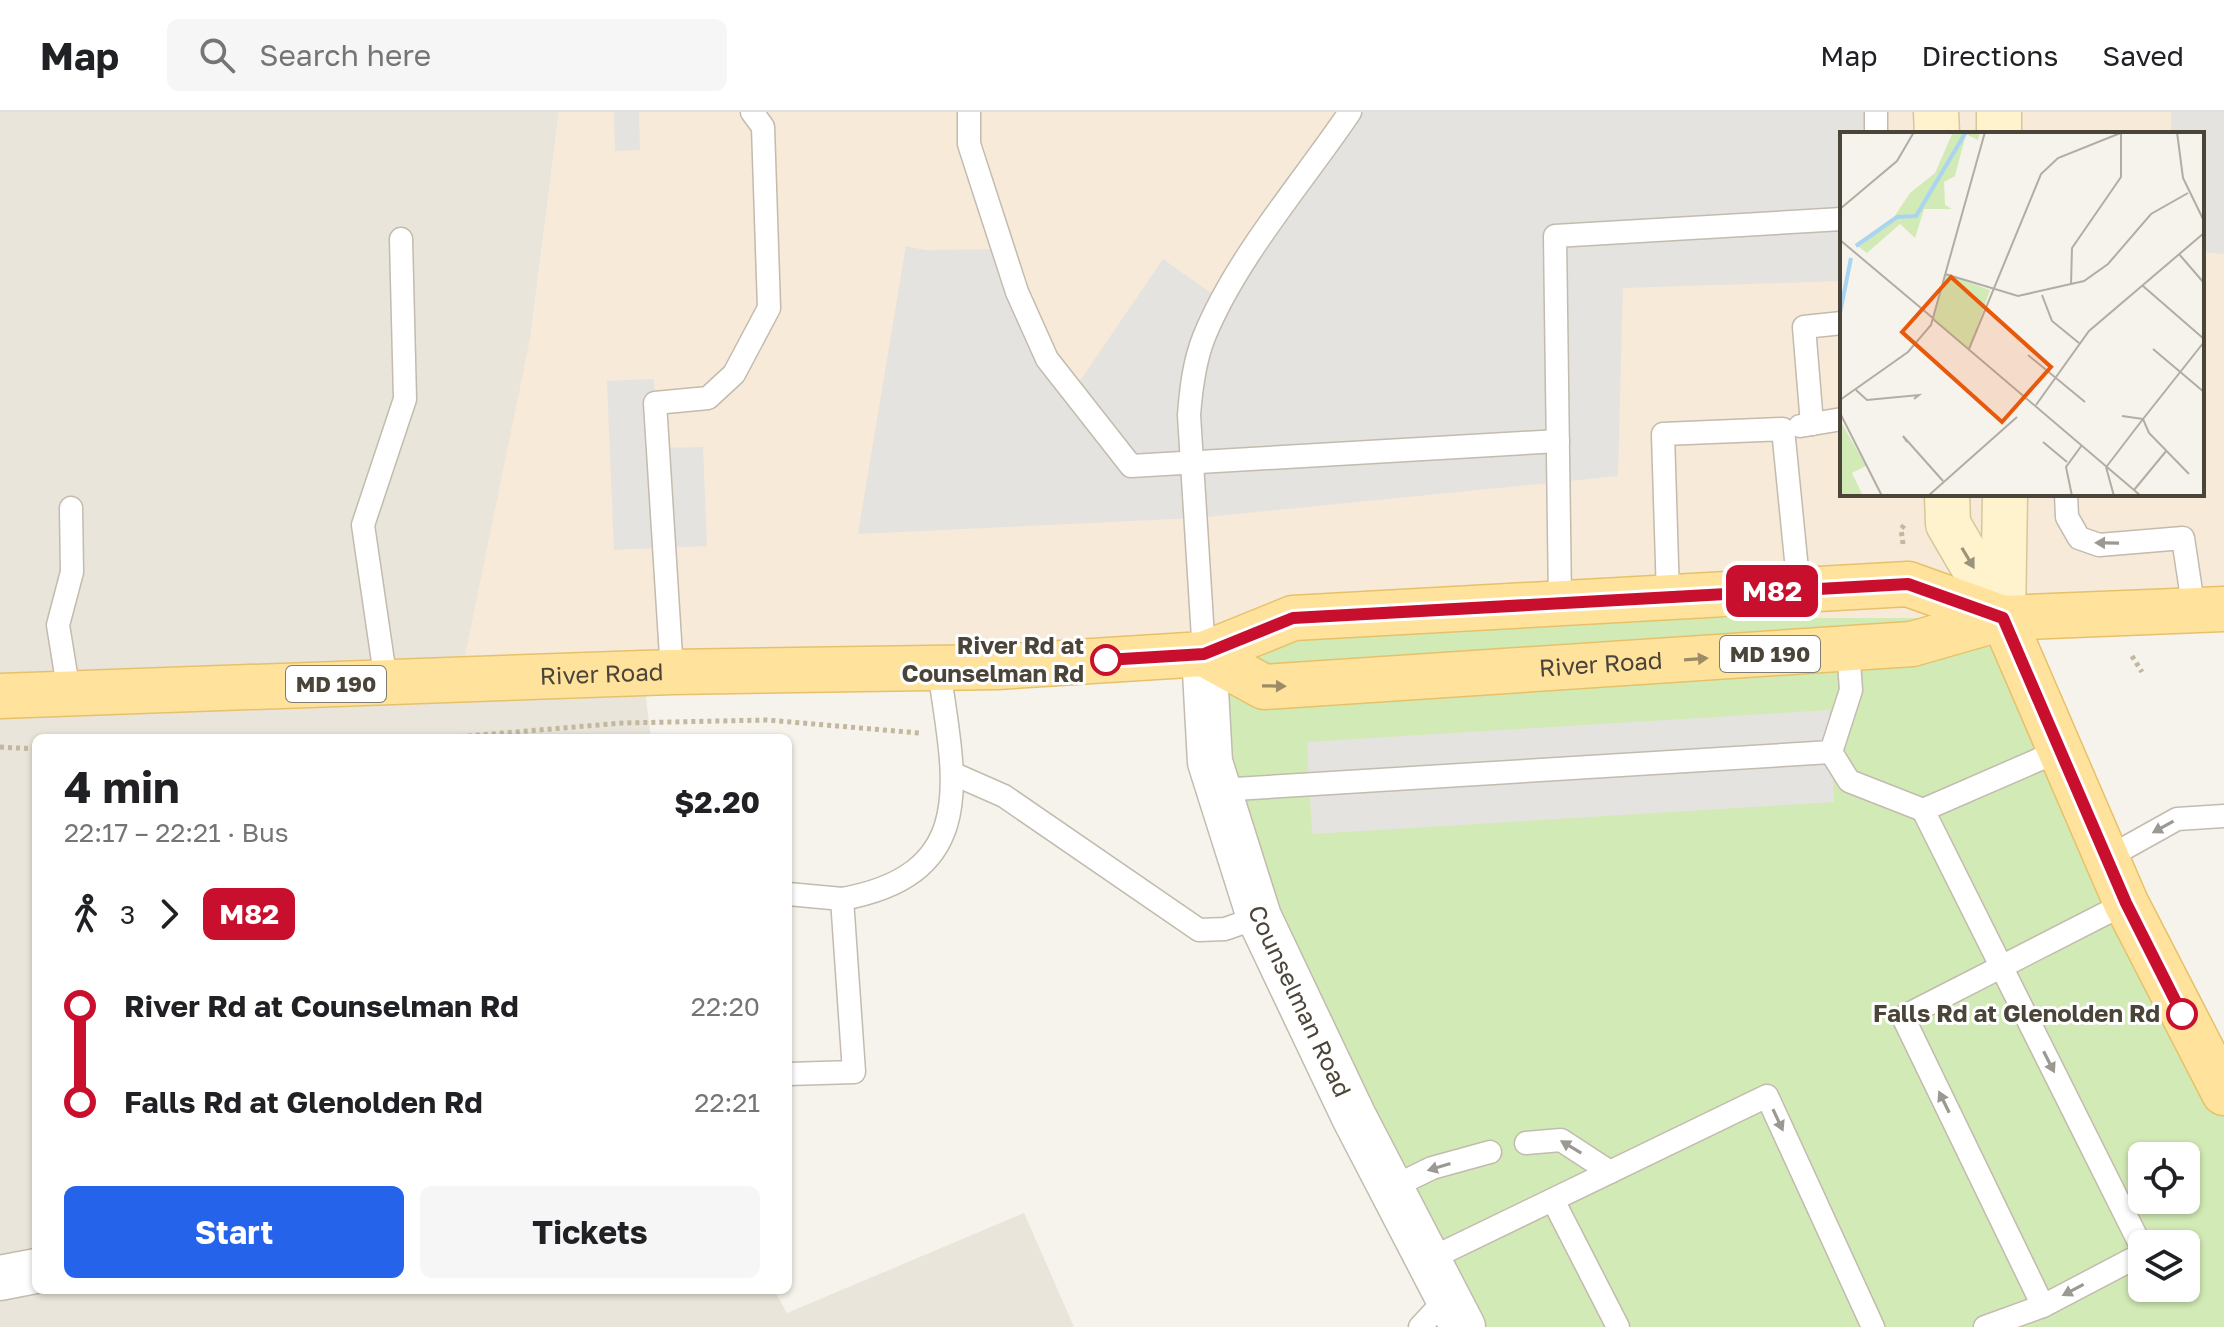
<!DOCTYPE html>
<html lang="en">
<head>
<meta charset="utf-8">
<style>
	:root { --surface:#fff; --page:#f6f6f6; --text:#202124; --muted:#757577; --line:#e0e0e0; --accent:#2563eb }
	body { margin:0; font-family:"Golos Text",sans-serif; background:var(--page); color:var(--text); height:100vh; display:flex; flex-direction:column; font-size:30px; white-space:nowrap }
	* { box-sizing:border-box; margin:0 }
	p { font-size:26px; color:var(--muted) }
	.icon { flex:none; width:44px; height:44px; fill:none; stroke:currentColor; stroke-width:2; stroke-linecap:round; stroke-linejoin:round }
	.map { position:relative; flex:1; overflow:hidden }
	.details { position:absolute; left:32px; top:622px; width:760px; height:560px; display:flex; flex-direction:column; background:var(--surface); border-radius:12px; box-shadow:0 2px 6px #0004 }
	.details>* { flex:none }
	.badge { padding:0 16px; border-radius:12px; font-size:28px; line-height:52px }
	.controls { position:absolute; left:2128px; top:1030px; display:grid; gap:16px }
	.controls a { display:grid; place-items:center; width:72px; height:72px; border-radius:12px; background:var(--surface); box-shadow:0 2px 6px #0004; font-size:40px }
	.map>.badge { position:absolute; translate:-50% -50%; box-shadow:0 0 0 4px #fff }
	.legs { display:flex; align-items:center; gap:12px; height:88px; padding:0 32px; font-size:26px }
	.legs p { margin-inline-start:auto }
	.summary { display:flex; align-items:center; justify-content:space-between; height:136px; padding:0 32px }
	h1 { font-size:44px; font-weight:700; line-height:60px }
	.action { display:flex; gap:16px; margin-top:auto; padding:16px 32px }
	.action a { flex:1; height:92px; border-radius:12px; background:var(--accent); color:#fff; font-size:32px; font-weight:700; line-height:92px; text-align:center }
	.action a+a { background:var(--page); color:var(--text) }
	ul { padding:0 32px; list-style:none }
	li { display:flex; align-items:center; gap:28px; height:96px; font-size:30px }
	li i { display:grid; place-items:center; width:12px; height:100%; margin:0 10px; background:currentColor }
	li i::after { content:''; width:20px; height:20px; margin:-10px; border:6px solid; border-radius:50%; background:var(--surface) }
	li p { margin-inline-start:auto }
	li:first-child i { background:linear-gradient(#0000 50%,currentColor 0) }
	li:last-child i { background:linear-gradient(currentColor 50%,#0000 0) }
	header { display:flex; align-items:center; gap:48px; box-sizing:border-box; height:112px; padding:0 40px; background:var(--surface); border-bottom:2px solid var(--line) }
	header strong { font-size:38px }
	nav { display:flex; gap:44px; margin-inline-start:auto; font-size:28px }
	.search { width:560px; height:72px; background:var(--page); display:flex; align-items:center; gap:20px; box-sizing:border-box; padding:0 28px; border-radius:12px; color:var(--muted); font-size:30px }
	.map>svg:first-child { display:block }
	.residential { fill:#eae5da }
	.commercial { fill:#f7ead8; fill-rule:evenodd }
	.green { fill:#d2eab5; fill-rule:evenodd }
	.parking { fill:#e5e3e0 }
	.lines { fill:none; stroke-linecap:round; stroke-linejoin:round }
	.service-casing { stroke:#c2bbae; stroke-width:25 }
	.minor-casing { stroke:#c2bbae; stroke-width:47 }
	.tertiary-casing { stroke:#c2bbae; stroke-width:47 }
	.secondary-casing { stroke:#d6c79b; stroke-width:47 }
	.primary-casing { stroke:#e6c16a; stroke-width:47 }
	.path { stroke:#c4b79f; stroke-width:5; stroke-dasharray:4 4; stroke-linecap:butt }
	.service { stroke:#fff; stroke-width:22 }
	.minor { stroke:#fff; stroke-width:44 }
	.tertiary { stroke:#fff; stroke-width:44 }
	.secondary { stroke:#fff3cd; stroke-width:44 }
	.primary { stroke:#ffe39c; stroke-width:44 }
	.oneway { fill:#9c9892 }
	.oneway2 { fill:#9c937c }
	.oneway3 { fill:#9c8c66 }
	.line-1-casing { stroke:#fff; stroke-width:18 }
	.line-1 { stroke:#c8102e; stroke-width:12 }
	.stop-1-dot { fill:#fff; stroke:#c8102e; stroke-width:4 }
	.labels { text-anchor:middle; stroke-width:6; stroke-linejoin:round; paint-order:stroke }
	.shield { fill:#fff; stroke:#817c74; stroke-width:2 }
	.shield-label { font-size:22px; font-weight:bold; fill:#4b4439 }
	.stop-label { font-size:24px; font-weight:bold; fill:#4b4439; stroke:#fff; text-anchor:end }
	.street-label { font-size:24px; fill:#4b4439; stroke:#fff }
	.inset-river { fill:none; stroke:#a9d4f2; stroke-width:4 }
	.inset-road { fill:none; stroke:#b2ada4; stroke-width:2 }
	.view { fill:#e8590c; fill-opacity:0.15; stroke:#e8590c; stroke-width:4 }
	.inset-edge { fill:none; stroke:#4b4439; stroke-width:4 }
</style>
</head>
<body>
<header>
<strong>Map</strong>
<div class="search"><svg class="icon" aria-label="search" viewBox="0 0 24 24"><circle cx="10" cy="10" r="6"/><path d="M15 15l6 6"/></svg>Search here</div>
<nav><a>Map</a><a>Directions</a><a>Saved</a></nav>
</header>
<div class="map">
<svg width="2224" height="1215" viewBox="0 0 2224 1215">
	<rect width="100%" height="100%" fill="#f6f3ec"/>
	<polygon class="residential" points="0,0 559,0 531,221 643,562 651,626 36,626 36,1178 774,1178 787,1201 1024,1101 1074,1215 0,1215"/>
	<path class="commercial" d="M559,0H2224V501L2003,506H1293L1204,542L460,568L531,222ZM1842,22H2202V382H1842Z"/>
	<path class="green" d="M1293,506H2003L2224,981V1215H1463L1259,805L1204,542ZM2142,1044H2186V1088H2142ZM2142,1132H2186V1176H2142Z"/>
	<g class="parking">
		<polygon points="614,0 639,0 640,38 615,39"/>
		<polygon points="1350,0 1876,0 1876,22 1842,22 1842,169 1623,176 1618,364 1197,406 858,422 906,134 925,138 1003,137 1073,279 1163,147 1221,188"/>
		<polygon points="2171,0 2224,0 2224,142 2202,140 2202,22 2171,22"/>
		<polygon points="654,267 657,336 703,335 707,434 614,438 607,269"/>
		<polygon points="1829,598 1834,690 1312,722 1307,630"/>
	</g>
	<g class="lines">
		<g class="service-casing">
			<g id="service">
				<polyline points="969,0 969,32 1017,180 1047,247 1131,354 1558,329"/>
				<polyline points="1876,0 1876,22"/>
				<polyline points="1812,312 1804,215 1842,211"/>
				<polyline points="1800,314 1842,307"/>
				<polyline points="2066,382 2067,405 2079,426 2099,433 2183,426 2194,499"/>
				<polyline points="1668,484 1663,322 1783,317 1799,478"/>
				<polyline points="1560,489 1555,124 1842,107"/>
				<path d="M1204,542L1189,303C1191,277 1194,250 1204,225C1236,146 1302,71 1350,0"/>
				<polyline points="672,560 655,291 708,286 734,262 769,196 763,15 752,0"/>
				<polyline points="386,570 363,413 405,287 401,127"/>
				<polyline points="69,581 58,513 72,460 71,396"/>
				<polyline points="2061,638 1923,698 2142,1136"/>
				<polyline points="1831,640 1849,669 1923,698"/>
				<polyline points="954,662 1004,684 1199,818 1225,817 1259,805"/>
				<polyline points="1219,678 1831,640 1851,578 1848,536"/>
				<polyline points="2107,746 2177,707 2224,704"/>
				<polyline points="788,782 842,787 854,960 788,962"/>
				<path d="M842,787C982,762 954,664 939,558"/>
				<polyline points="2126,791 1903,905 2043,1194 2142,1142"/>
				<polyline points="1526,1031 1561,1028 1610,1060"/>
				<polyline points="1391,1076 1432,1056 1490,1040"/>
				<polyline points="1553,1088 1618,1215"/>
				<polyline points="1428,1148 1767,984 1873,1215"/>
				<polyline points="1420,1215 1448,1185"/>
				<polyline points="1985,1215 2043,1194"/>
			</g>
		</g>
		<g class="minor-casing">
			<polyline id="minor" points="0,1166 36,1159"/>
		</g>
		<g class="tertiary-casing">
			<g id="tertiary">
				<path id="s1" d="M1204,542L1210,650L1259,805L1354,1005L1463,1215"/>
			</g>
		</g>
		<g class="secondary-casing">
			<g id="secondary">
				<polyline points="1936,0 1937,22"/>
				<polyline points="1999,0 1999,22"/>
				<polyline points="1947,382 1948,412 2003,506"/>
				<polyline points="2003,506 2005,382"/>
			</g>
		</g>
		<g class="primary-casing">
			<g id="primary">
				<polyline points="2003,506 2126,791 2224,981"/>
				<path id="s2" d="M1204,542L1264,575L1912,532L2003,506L2224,497"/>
				<path id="s3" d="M0,584L672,560L997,555L1204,542L1293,506L1908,472L2003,506"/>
			</g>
		</g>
		<g class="path">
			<polyline points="1903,432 1901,417 1905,412"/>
			<polyline points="2132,544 2142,560"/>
			<polyline points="444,626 622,611 767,608 919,621"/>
			<polyline points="0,635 36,637"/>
		</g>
		<use href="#service" class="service"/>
		<use href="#minor" class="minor"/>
		<use href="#tertiary" class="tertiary"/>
		<use href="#secondary" class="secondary"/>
		<use href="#primary" class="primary"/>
	</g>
	<defs><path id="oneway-solid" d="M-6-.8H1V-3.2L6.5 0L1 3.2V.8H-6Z" transform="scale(2)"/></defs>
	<g class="oneway">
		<use href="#oneway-solid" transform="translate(2107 431) rotate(-179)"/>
		<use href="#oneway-solid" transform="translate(2163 715) rotate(151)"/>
		<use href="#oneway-solid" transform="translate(2049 950) rotate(63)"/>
		<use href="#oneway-solid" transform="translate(1944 990) rotate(-116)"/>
		<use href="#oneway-solid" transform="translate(1778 1008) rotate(65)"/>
		<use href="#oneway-solid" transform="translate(1571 1035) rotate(-149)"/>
		<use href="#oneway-solid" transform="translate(1439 1055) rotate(163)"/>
		<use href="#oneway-solid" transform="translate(2073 1178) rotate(152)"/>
	</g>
	<use class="oneway2" href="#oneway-solid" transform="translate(1968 446) rotate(59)"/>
	<g class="oneway3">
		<use href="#oneway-solid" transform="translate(1696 547) rotate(-4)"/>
		<use href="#oneway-solid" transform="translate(1274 574) rotate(1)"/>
	</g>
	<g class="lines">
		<g class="line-1-casing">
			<polyline id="line-1" points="1106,548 1204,542 1293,506 1908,472 2003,506 2126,791 2182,902"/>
		</g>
		<use href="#line-1" class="line-1"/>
	</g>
	<g class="stop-1-dot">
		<circle cx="1106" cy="548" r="14"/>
		<circle cx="2182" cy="902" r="14"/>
	</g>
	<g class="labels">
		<g class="shield">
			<rect x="1720" y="524" width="100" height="36" rx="6"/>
			<rect x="286" y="554" width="100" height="36" rx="6"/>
		</g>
		<g class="shield-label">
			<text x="1770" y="550">MD 190</text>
			<text x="336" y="580">MD 190</text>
		</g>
		<g class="stop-label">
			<text x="1084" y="542">River Rd at<tspan x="1084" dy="28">Counselman Rd</tspan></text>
			<text x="2160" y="910">Falls Rd at Glenolden Rd</text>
		</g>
		<g class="street-label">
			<text dy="8" stroke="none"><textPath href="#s2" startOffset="406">River Road</textPath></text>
			<text dy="8" stroke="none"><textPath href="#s3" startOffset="602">River Road</textPath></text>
			<text dy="8" stroke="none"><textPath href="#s1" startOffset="364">Counselman Road</textPath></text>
		</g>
	</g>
	<g transform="translate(1840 20)">
		<rect width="364" height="364" fill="#f6f3ec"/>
		<path d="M113,0H140L138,8L126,2L115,44L104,50L105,73L112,77H84L75,106L60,92L27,121L15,112L54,85L70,61L95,41ZM105,142L150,158L129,217L92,186ZM0,288L26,334L12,341L23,364H0Z" fill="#d2eab5"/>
		<path class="inset-river" d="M16,114L57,85L76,84L126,0M0,181L11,126"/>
		<path class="inset-road" d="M337,0L343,46L364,89M0,77L57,29L74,0M0,108L94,187M339,122L364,151M105,142L178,164L244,149L268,132L311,82L348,61M231,153L232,116L281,45V2M303,154L364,207M202,163L212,189L239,211M93,187L301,364M129,217L201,42L218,26L283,0M313,217L364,260M188,223L245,270M16,258L27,268L79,263L74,267M0,268L68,220L91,193L145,0M196,273L249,199L364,101M0,281L42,364M282,284L303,287L364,210M303,287L309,301L349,342M67,310L63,304L103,349M208,314L203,310L227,330M267,334L303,287M266,335L274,364M294,358L327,318M88,364L177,285M232,364L226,335L242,313"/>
		<path class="view" d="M111,145L211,235L162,290L62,200Z"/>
		<rect width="364" height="364" class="inset-edge"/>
	</g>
</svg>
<div class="controls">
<a><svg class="icon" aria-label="locate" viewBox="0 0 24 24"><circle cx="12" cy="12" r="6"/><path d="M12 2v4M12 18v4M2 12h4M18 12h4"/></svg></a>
<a><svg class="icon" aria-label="layers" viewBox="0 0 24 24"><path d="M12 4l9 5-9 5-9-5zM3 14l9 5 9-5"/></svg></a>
</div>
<b class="badge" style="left:1772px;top:479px;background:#c8102e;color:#fff">M82</b>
<section class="details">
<div class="summary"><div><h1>4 min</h1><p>22:17 – 22:21 · Bus</p></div><b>$2.20</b></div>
<div class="legs"><svg class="icon" aria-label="walk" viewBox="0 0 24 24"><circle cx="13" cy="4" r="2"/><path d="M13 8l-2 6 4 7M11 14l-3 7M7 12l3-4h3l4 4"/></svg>3<svg class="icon" aria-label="forward" viewBox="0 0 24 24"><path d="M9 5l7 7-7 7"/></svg><b class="badge" style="background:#c8102e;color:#fff">M82</b></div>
<ul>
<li><i style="color:#c8102e"></i><b>River Rd at Counselman Rd</b><p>22:20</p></li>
<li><i style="color:#c8102e"></i><b>Falls Rd at Glenolden Rd</b><p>22:21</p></li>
</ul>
<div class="action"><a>Start</a><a>Tickets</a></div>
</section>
</div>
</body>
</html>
